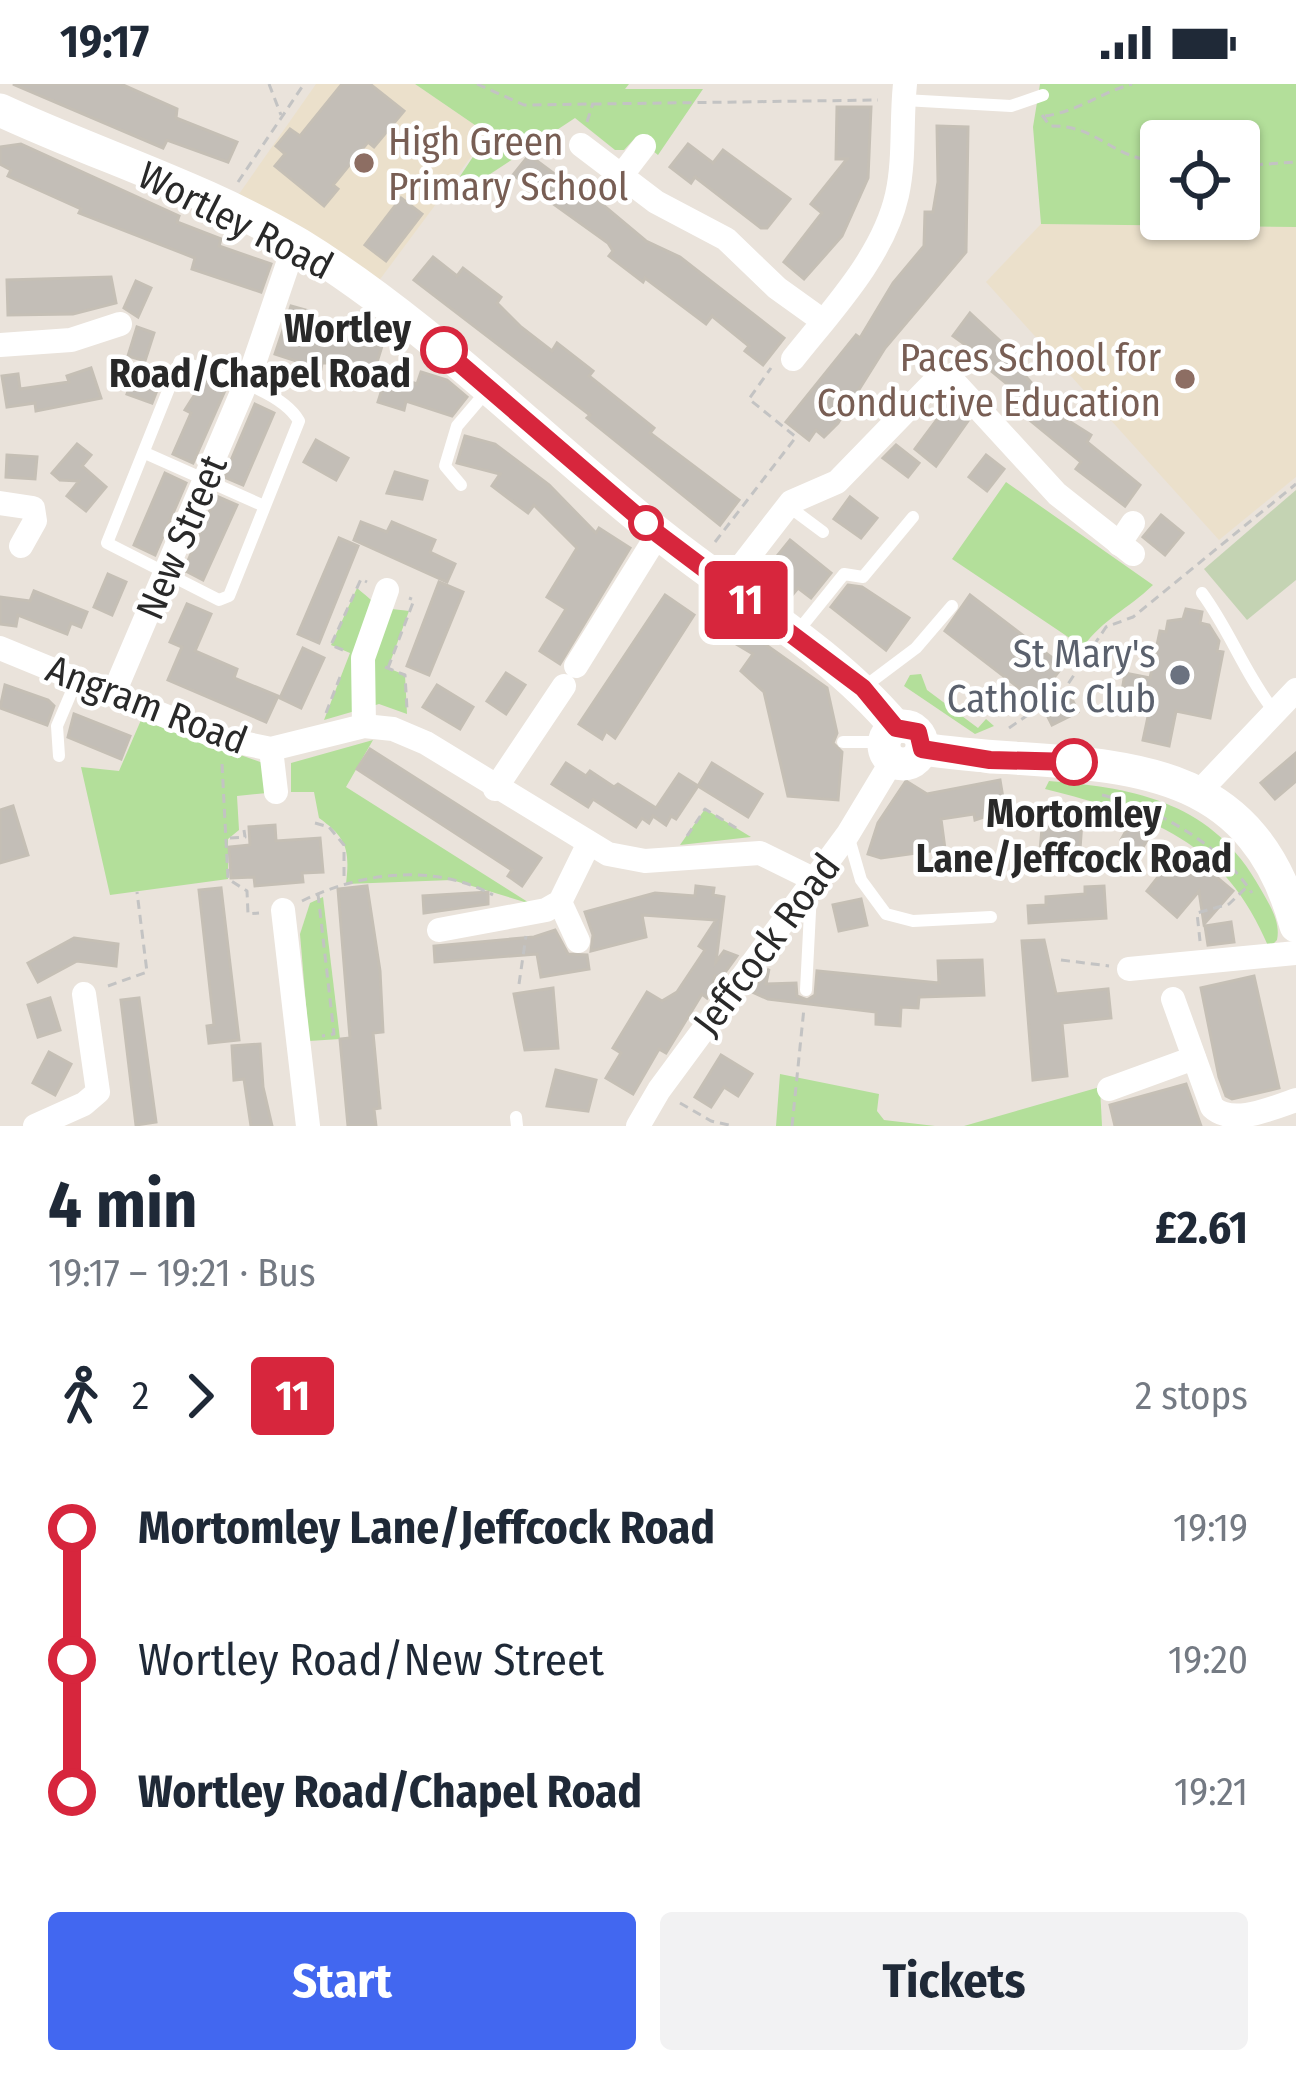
<!DOCTYPE html>
<html lang="en">
<head>
<meta charset="utf-8">
<style>
	:root { --surface:#fff; --page:#f2f2f3; --text:#1f2937; --muted:#747a83; --accent:#4267f0 }
	body { margin:0; font-family:"Fira Sans Condensed",sans-serif; background:var(--page); color:var(--text); height:100vh; display:flex; flex-direction:column; font-size:45px; white-space:nowrap }
	* { box-sizing:border-box; margin:0 }
	p { font-size:39px; color:var(--muted) }
	.icon { flex:none; width:66px; height:66px; fill:none; stroke:currentColor; stroke-width:2; stroke-linecap:round; stroke-linejoin:round }
	.map { position:relative; height:1042px; overflow:hidden }
	.details { display:flex; flex-direction:column; background:var(--surface); flex:1 }
	.details>* { flex:none }
	.badge { padding:0 24px; border-radius:9px; font-size:42px; line-height:78px }
	.tools { position:absolute; left:1140px; top:36px; display:grid; gap:24px }
	.tools a { display:grid; place-items:center; width:120px; height:120px; border-radius:12px; background:var(--surface); box-shadow:0 3px 9px #0004; font-size:60px }
	.map>.badge { position:absolute; translate:-50% -50%; box-shadow:0 0 0 6px #fff }
	.legs { display:flex; align-items:center; gap:18px; height:132px; padding:0 48px; font-size:39px }
	.legs p { margin-inline-start:auto }
	.overview { display:flex; align-items:center; justify-content:space-between; height:204px; padding:0 48px }
	h1 { font-size:66px; font-weight:700; line-height:90px }
	.primary-button { display:flex; gap:24px; margin-top:auto; padding:24px 48px }
	.primary-button a { flex:1; height:138px; border-radius:12px; background:var(--accent); color:#fff; font-size:48px; font-weight:700; line-height:138px; text-align:center }
	.primary-button a+a { background:var(--page); color:var(--text) }
	ul { padding:0 48px; list-style:none }
	li { display:flex; align-items:center; gap:42px; height:132px; font-size:45px }
	li i { display:grid; place-items:center; width:18px; height:100%; margin:0 15px; background:currentColor }
	li i::after { content:''; width:30px; height:30px; margin:-15px; border:9px solid; border-radius:50%; background:var(--surface) }
	li p { margin-inline-start:auto }
	li:first-child i { background:linear-gradient(#0000 50%,currentColor 0) }
	li:last-child i { background:linear-gradient(currentColor 50%,#0000 0) }
	.status { display:flex; justify-content:space-between; align-items:center; height:84px; padding:0 60px; background:var(--surface); direction:ltr }
	.status svg { height:33px; fill:currentColor }
	.map>svg:first-child { display:block }
	.education { fill:#ebe0cb }
	.green { fill:#b3df9a; fill-rule:evenodd }
	.cemetery { fill:#c4d3b3 }
	.building { fill:#c3beb7; stroke:#c5bfb5; stroke-width:3 }
	.lines { fill:none; stroke-linecap:round; stroke-linejoin:round }
	.path { stroke:#c3c3c3; stroke-width:3; stroke-dasharray:9 6; stroke-linecap:butt }
	.lane { stroke:#fff; stroke-width:12 }
	.street { stroke:#fff; stroke-width:24 }
	.secondary { stroke:#fff; stroke-width:33 }
	.line-1-casing { stroke:#fff; stroke-width:27 }
	.line-1 { stroke:#d7263d; stroke-width:18 }
	.education-dot { fill:#8d6e63; stroke:#fff; stroke-width:4.5 }
	.stop-1-dot { fill:#fff; stroke:#d7263d; stroke-width:6 }
	.worship-dot { fill:#6b7280; stroke:#fff; stroke-width:4.5 }
	.labels { text-anchor:middle; stroke-width:9; stroke-linejoin:round; paint-order:stroke }
	.education-label { font-size:39px; fill:#785e54; stroke:#fff; text-anchor:start }
	.street-label { font-size:39px; fill:#292929; stroke:#fff }
	.stop-label { font-size:39px; font-weight:bold; fill:#292929; stroke:#fff; text-anchor:end }
	.worship-label { font-size:39px; fill:#5b616d; stroke:#fff; text-anchor:end }
</style>
</head>
<body>
<div class="status"><b>19:17</b><svg viewBox="0 0 49 12"><path d="M0 12V9h3v3zM5 12V6h3v6zM10 12V3h3v9zM15 12V0h3v12zM26 1h20v11H26zM47 4h2v5h-2z"/></svg></div>
<div class="map">
<svg width="1296" height="1042" viewBox="0 0 1296 1042">
	<rect width="100%" height="100%" fill="#eae3db"/>
	<g class="education">
		<polygon points="316,0 415,0 488,50 378,198 304,144 239,110"/>
		<polygon points="1041,140 1296,143 1296,393 1219,456 986,198"/>
	</g>
	<g class="green">
		<polygon points="415,0 629,0 625,5 703,5 658,71 636,53 624,66 615,66 575,34 478,98 449,109 488,50"/>
		<path d="M1040,0H1296V143L1041,140L1033,43ZM1161,57H1239V135H1161Z"/>
		<path d="M1006,398L1153,501C1128,525 1103,535 1083,563L952,475Z"/>
		<path d="M357,504C382,525 376,523 409,527L388,584L405,591L407,630L379,620L324,636L350,569L331,561Z"/>
		<polygon points="921,590 927,606 978,644 986,635 994,642 975,650 904,602 910,591"/>
		<polygon points="141,636 263,679 267,709 237,712 239,746 228,755 228,795 110,811 81,683 119,687"/>
		<path d="M373,656L346,703L531,820L452,796L346,800C350,766 347,754 319,734L314,708H291V679Z"/>
		<path d="M1049,697C1139,704 1214,720 1260,804C1269,820 1281,837 1277,856L1269,864C1224,756 1152,732 1045,705Z"/>
		<polygon points="705,725 751,753 680,761"/>
		<polygon points="323,813 340,955 309,957 300,850 310,819"/>
		<polygon points="780,990 879,1010 877,1027 884,1036 935,1042 776,1042"/>
		<polygon points="1100,1003 1102,1042 964,1042"/>
	</g>
	<polygon class="cemetery" points="1296,406 1296,496 1247,536 1204,485"/>
	<g class="building">
		<polygon points="13,0 121,0 177,25 176,34 237,58 228,78 167,56 163,64"/>
		<polygon points="342,0 370,0 404,27 374,63 368,58 333,101 338,105 324,122 275,82 285,70 276,62 290,45 300,52"/>
		<polygon points="837,23 871,23 868,94 842,152 804,195 784,178 822,129 811,120 847,75 836,75"/>
		<polygon points="937,42 968,43 966,168 885,264 838,339 824,353 816,346 809,356 786,338 856,251 860,254 893,199 924,162 925,128 933,128 938,98"/>
		<polygon points="21,60 179,132 177,138 221,155 219,162 271,180 261,208 192,185 195,174 79,129 81,125 8,92 11,86 0,80 0,63"/>
		<polygon points="688,60 713,79 723,66 790,115 767,144 761,144 695,93 691,99 670,83"/>
		<polygon points="529,71 580,109 584,105 646,157 680,173 784,254 763,281 745,267 749,262 712,232 706,240 645,194 643,198 609,172 613,167 608,159 513,91"/>
		<polygon points="401,114 422,130 386,177 365,161"/>
		<polygon points="433,173 457,192 463,184 501,213 497,219 521,243 552,267 557,259 593,287 589,292 654,344 650,349 739,416 720,441 587,334 590,331 414,196"/>
		<polygon points="111,193 116,219 73,230 8,231 7,196"/>
		<polygon points="136,197 151,204 138,233 124,224"/>
		<polygon points="291,222 309,227 306,238 311,242 382,262 373,291 335,279 322,279 321,285 275,270"/>
		<polygon points="970,229 1024,279 1019,285 1037,305 1069,327 1064,334 1091,351 1087,358 1140,401 1125,422 1076,385 1081,378 1004,315 1012,304 984,281 988,277 953,252"/>
		<polygon points="137,243 154,249 145,277 128,272"/>
		<polygon points="91,284 101,314 36,327 35,319 7,323 2,292 18,290 20,305 69,298 67,292"/>
		<polygon points="136,286 161,296 152,319 127,310"/>
		<polygon points="421,288 447,296 467,313 452,332 406,317 404,326 378,318 387,290 417,300"/>
		<polygon points="204,296 226,304 193,379 173,370 191,329 185,326"/>
		<polygon points="950,318 968,337 936,382 915,365"/>
		<polygon points="255,320 274,329 243,401 224,393"/>
		<polygon points="465,352 495,360 549,401 596,449 599,444 630,464 560,580 540,567 566,525 547,513 577,464 534,421 528,429 492,402 500,390 457,379"/>
		<polygon points="316,356 348,374 336,396 304,378"/>
		<polygon points="77,360 91,371 82,382 106,403 86,427 67,412 79,397 60,396 52,389"/>
		<polygon points="896,361 919,379 908,393 883,374"/>
		<polygon points="7,371 37,373 35,395 6,393"/>
		<polygon points="986,371 1004,385 987,407 969,393"/>
		<polygon points="395,388 427,397 422,415 387,409"/>
		<polygon points="165,389 186,399 155,471 134,461"/>
		<polygon points="216,412 237,421 203,496 184,486"/>
		<polygon points="850,413 877,434 861,454 834,435"/>
		<polygon points="1161,431 1183,449 1165,471 1143,453"/>
		<polygon points="361,438 387,448 392,438 435,456 430,468 455,480 447,498 354,456"/>
		<polygon points="339,454 358,462 319,559 298,550"/>
		<polygon points="790,456 831,489 811,514 798,504 789,515 761,492"/>
		<polygon points="108,490 126,498 112,531 94,523"/>
		<polygon points="439,498 463,508 429,591 407,582"/>
		<polygon points="848,501 862,503 909,534 886,566 831,523"/>
		<polygon points="34,507 87,528 81,543 71,539 67,550 18,531 16,542 0,540 0,513 30,517"/>
		<polygon points="665,511 694,531 615,654 606,647 602,655 579,640"/>
		<polygon points="970,511 1063,582 1036,617 945,547"/>
		<polygon points="187,520 211,530 195,567 237,585 234,594 278,612 266,638 168,596 182,563 170,558"/>
		<polygon points="1186,525 1202,528 1200,539 1209,541 1219,557 1217,567 1223,568 1210,634 1176,627 1169,662 1143,656 1152,614 1122,607 1125,589 1150,594 1160,547 1166,548 1168,537 1183,535"/>
		<polygon points="733,531 752,545 749,549 827,604 837,649 833,659 842,668 838,716 788,712 764,608 741,587 753,570 721,551"/>
		<polygon points="303,564 324,574 301,624 280,614"/>
		<polygon points="506,589 525,601 506,630 487,617"/>
		<polygon points="5,601 48,616 54,622 47,641 0,624"/>
		<polygon points="437,601 473,623 460,645 423,623"/>
		<polygon points="1071,613 1078,628 1052,641 1045,627"/>
		<polygon points="74,630 130,652 121,675 68,653"/>
		<polygon points="370,665 541,774 522,802 508,792 512,786 357,685"/>
		<polygon points="1296,669 1296,697 1275,715 1261,699"/>
		<polygon points="566,679 586,692 590,687 614,703 618,700 656,724 679,690 698,702 676,735 671,732 666,741 653,732 649,739 642,734 636,743 593,715 588,723 552,700"/>
		<polygon points="712,679 762,710 748,733 698,702"/>
		<polygon points="1000,696 1005,726 975,736 974,730 941,735 945,765 881,774 868,770 878,739 906,697 927,710"/>
		<polygon points="13,722 28,771 0,779 0,726"/>
		<polygon points="1051,728 1082,737 1080,765 1040,767 1043,733 1050,734"/>
		<polygon points="1132,736 1152,747 1138,772 1121,756"/>
		<polygon points="275,741 276,757 320,754 323,788 302,789 303,798 255,802 254,793 231,794 229,763 250,761 249,743"/>
		<polygon points="1189,770 1233,807 1204,840 1199,807 1177,833 1147,807 1162,788 1169,794"/>
		<polygon points="367,802 380,887 383,948 373,949 380,1024 374,1025 376,1042 348,1042 340,955 350,954 338,805"/>
		<polygon points="696,802 714,804 713,811 724,813 716,878 724,867 737,872 721,894 715,892 713,904 707,914 702,910 666,969 659,965 633,1010 606,994 621,969 613,964 647,908 662,917 677,908 705,866 699,862 716,836 642,831 646,853 591,867 593,851 585,828 655,809 695,812"/>
		<polygon points="1104,802 1106,834 1029,839 1028,822 1046,821 1046,813 1085,810 1085,803"/>
		<polygon points="221,804 239,956 209,959 207,942 214,941 199,806"/>
		<polygon points="488,808 488,820 424,829 423,812"/>
		<polygon points="861,815 867,841 839,847 833,821"/>
		<polygon points="1231,838 1234,858 1208,861 1205,842"/>
		<polygon points="555,846 568,870 587,871 589,885 541,893 537,870 435,878 434,862 534,853"/>
		<polygon points="74,854 118,860 116,882 77,877 38,898 28,879"/>
		<polygon points="1044,856 1056,910 1108,905 1111,934 1062,939 1067,992 1033,996 1022,857"/>
		<polygon points="982,876 984,911 919,913 918,924 901,923 900,942 876,940 876,928 768,915 752,908 769,885 766,900 796,899 797,912 807,916 815,911 817,887 939,899 938,877"/>
		<polygon points="1254,892 1279,1004 1232,1015 1226,1012 1219,993 1201,904"/>
		<polygon points="553,904 558,964 525,966 514,910"/>
		<polygon points="50,914 60,946 38,953 28,921"/>
		<polygon points="139,914 156,1038 136,1041 121,916"/>
		<polygon points="260,960 263,1003 272,1042 251,1042 244,995 234,996 232,962"/>
		<polygon points="49,968 71,980 55,1011 33,999"/>
		<polygon points="721,971 752,990 738,1012 724,1003 711,1023 695,1013"/>
		<polygon points="556,986 596,996 588,1027 547,1022"/>
		<polygon points="1186,1000 1201,1042 1115,1042 1110,1021"/>
	</g>
	<g class="lines">
		<g class="path">
			<polyline points="269,0 281,31"/>
			<polyline points="477,0 524,21 878,16"/>
			<path d="M1042,31L1050,42C1099,41 1109,74 1161,78"/>
			<path d="M1045,32C1079,27 1100,9 1132,0"/>
			<polyline points="587,38 593,19"/>
			<polyline points="1239,82 1296,78"/>
			<polyline points="238,98 304,0"/>
			<polyline points="715,458 796,353 749,315 771,284"/>
			<polyline points="343,566 331,561 361,495 367,498"/>
			<polyline points="385,583 405,591 407,625"/>
			<polyline points="388,584 414,516 409,514"/>
			<polyline points="326,629 340,593"/>
			<polyline points="1009,644 1064,606 1106,543 1133,533 1296,400"/>
			<polyline points="222,680 228,795 247,807 248,830 259,829"/>
			<path d="M1102,711C1157,724 1221,761 1252,809"/>
			<polyline points="315,739 329,743 344,761 344,794"/>
			<polyline points="687,752 705,725 741,747"/>
			<polyline points="230,754 245,753 244,746"/>
			<polyline points="318,810 334,950 322,952"/>
			<path d="M302,817C361,788 434,779 493,811"/>
			<polyline points="1200,857 1197,829 1229,820 1247,803"/>
			<polyline points="1061,876 1109,882"/>
			<polyline points="519,900 526,852"/>
			<polyline points="108,902 147,888 137,808"/>
			<polyline points="680,1019 711,1037 733,1042"/>
			<polyline points="792,1042 804,924"/>
		</g>
		<g class="lane">
			<polyline points="904,16 1011,22 1043,11"/>
			<path d="M180,277C215,290 280,304 299,337L229,512L219,516L107,459Z"/>
			<polyline points="145,369 264,422"/>
			<polyline points="461,401 445,382 457,342 486,308"/>
			<polyline points="788,422 823,448"/>
			<path d="M1202,509C1230,547 1245,590 1274,627"/>
			<polyline points="798,547 844,490 863,493 913,433"/>
			<polyline points="864,603 916,564 952,522"/>
			<polyline points="843,658 884,658"/>
			<polyline points="59,672 57,642 77,595"/>
			<polyline points="848,751 861,796 886,830 913,837 991,833"/>
			<polyline points="806,906 811,808"/>
			<polyline points="516,1033 517,1042"/>
		</g>
		<g class="street">
			<polyline points="581,61 656,118 726,155 777,204 823,237"/>
			<polyline points="621,92 644,62"/>
			<polyline points="0,261 71,256 120,240"/>
			<path d="M793,275C831,227 883,173 897,111C905,75 901,37 905,0"/>
			<polyline points="0,419 33,424 35,437 21,462"/>
			<polyline points="1119,460 1133,439"/>
			<polyline points="726,502 791,418 837,398 936,296 956,300 1057,410 1133,470"/>
			<polyline points="0,564 219,654 271,665 364,642 393,645 426,659 608,770 645,777 760,769 813,795"/>
			<polyline points="576,582 658,450"/>
			<polyline points="113,611 252,285 295,159"/>
			<polyline points="364,642 363,574 387,506"/>
			<polyline points="271,665 276,708"/>
			<polyline points="495,705 564,602"/>
			<polyline points="1198,709 1296,606"/>
			<polyline points="560,818 578,857"/>
			<polyline points="283,826 308,1042"/>
			<polyline points="439,846 546,826 560,818 588,761"/>
			<polyline points="1129,885 1296,869"/>
			<path d="M1173,915L1212,1023C1232,1042 1270,1025 1296,1016"/>
			<polyline points="1109,1005 1194,974"/>
			<polyline points="35,1042 84,1020 98,1008 84,910"/>
			<polyline points="638,1042 659,1006 848,750 892,677"/>
		</g>
		<g class="secondary">
			<path d="M0,26C99,72 207,105 300,161C433,243 541,357 663,453C741,515 832,567 896,643"/>
			<circle cx="903" cy="661" r="19"/>
			<path d="M923,665C1074,689 1244,649 1296,842"/>
		</g>
	</g>
	<g class="lines">
		<g class="line-1-casing">
			<polyline id="line-1" points="444,266 658,450 863,604 896,644 918,648 922,665 990,676 1074,678"/>
		</g>
		<use href="#line-1" class="line-1"/>
	</g>
	<g class="education-dot">
		<circle cx="364" cy="79" r="12"/>
		<circle cx="1185" cy="295" r="12"/>
	</g>
	<g class="stop-1-dot">
		<circle cx="444" cy="266" r="21"/>
		<circle cx="646" cy="439" r="15"/>
		<circle cx="1074" cy="678" r="21"/>
	</g>
	<circle class="worship-dot" cx="1180" cy="591" r="12"/>
	<g class="labels">
		<g class="education-label">
			<text x="388" y="71">High Green<tspan x="388" dy="45">Primary School</tspan></text>
			<text x="1161" y="287" text-anchor="end">Paces School for<tspan x="1161" dy="45">Conductive Education</tspan></text>
		</g>
		<g class="street-label">
			<text transform="translate(236 136) rotate(27)" y="14">Wortley Road</text>
			<text transform="translate(181 453) rotate(-67)" y="14">New Street</text>
			<text transform="translate(147 620) rotate(21)" y="14">Angram Road</text>
			<text transform="translate(766 860) rotate(-53)" y="14">Jeffcock Road</text>
		</g>
		<g class="stop-label">
			<text x="411" y="258">Wortley<tspan x="411" dy="45">Road/Chapel Road</tspan></text>
			<text x="1074" y="743" text-anchor="middle">Mortomley<tspan x="1074" dy="45">Lane/Jeffcock Road</tspan></text>
		</g>
		<g class="worship-label">
			<text x="1156" y="583">St Mary's<tspan x="1156" dy="45">Catholic Club</tspan></text>
		</g>
	</g>
</svg>
<div class="tools">
<a><svg class="icon" aria-label="locate" viewBox="0 0 24 24"><circle cx="12" cy="12" r="6"/><path d="M12 2v4M12 18v4M2 12h4M18 12h4"/></svg></a>
</div>
<b class="badge" style="left:746px;top:516px;background:#d7263d;color:#fff">11</b>
</div>
<section class="details">
<div class="overview"><div><h1>4 min</h1><p>19:17 – 19:21 · Bus</p></div><b>£2.61</b></div>
<div class="legs"><svg class="icon" aria-label="walk" viewBox="0 0 24 24"><circle cx="13" cy="4" r="2"/><path d="M13 8l-2 6 4 7M11 14l-3 7M7 12l3-4h3l4 4"/></svg>2<svg class="icon" aria-label="forward" viewBox="0 0 24 24"><path d="M9 5l7 7-7 7"/></svg><b class="badge" style="background:#d7263d;color:#fff">11</b><p>2 stops</p></div>
<ul>
<li><i style="color:#d7263d"></i><b>Mortomley Lane/Jeffcock Road</b><p>19:19</p></li>
<li><i style="color:#d7263d"></i><span>Wortley Road/New Street</span><p>19:20</p></li>
<li><i style="color:#d7263d"></i><b>Wortley Road/Chapel Road</b><p>19:21</p></li>
</ul>
<div class="primary-button"><a>Start</a><a>Tickets</a></div>
</section>
</body>
</html>
